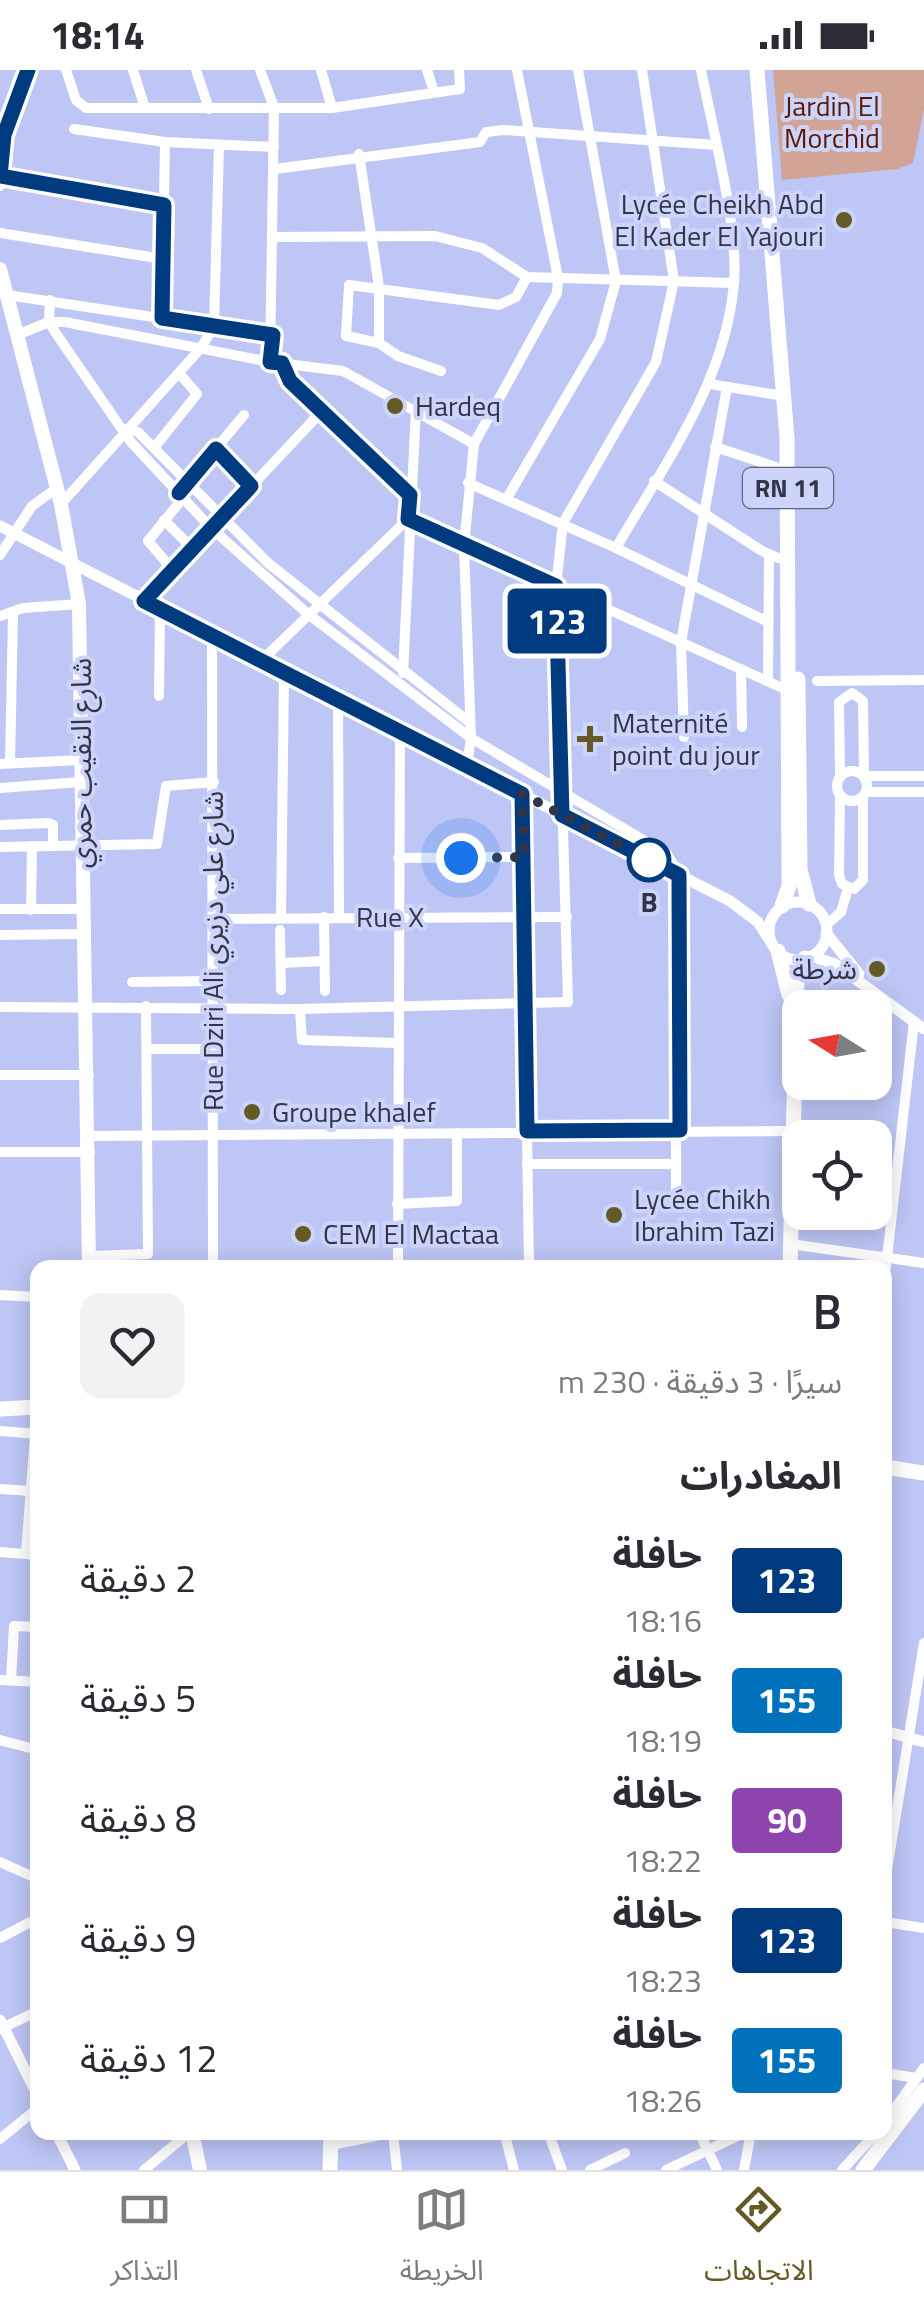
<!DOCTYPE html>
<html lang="ar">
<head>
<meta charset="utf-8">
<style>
	:root { --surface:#fff; --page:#f2f2f3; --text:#2b2b33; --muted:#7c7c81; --line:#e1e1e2; --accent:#645a26 }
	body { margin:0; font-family:"Titillium Web","Noto Sans Arabic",sans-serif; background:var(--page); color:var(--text); direction:rtl; height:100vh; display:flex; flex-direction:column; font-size:38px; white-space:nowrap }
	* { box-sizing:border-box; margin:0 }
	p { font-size:32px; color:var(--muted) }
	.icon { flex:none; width:55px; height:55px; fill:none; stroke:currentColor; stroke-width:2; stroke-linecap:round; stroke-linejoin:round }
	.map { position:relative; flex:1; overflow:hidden; direction:ltr }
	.sheet { position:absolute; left:30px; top:1190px; width:862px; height:880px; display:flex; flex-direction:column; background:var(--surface); border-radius:20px; box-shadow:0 5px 25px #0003; direction:rtl }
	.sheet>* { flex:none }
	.badge { padding:0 20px; border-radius:8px; font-size:35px; line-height:65px }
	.needle { width:65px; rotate:281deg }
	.buttons { position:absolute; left:782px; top:920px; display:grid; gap:20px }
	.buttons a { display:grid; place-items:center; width:110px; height:110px; border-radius:20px; background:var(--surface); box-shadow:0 5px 25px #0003; font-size:50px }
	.you { position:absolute; width:50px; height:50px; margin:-25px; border:8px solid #fff; border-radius:50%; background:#1a73e8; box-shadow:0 0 0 15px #1a73e833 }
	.map>.badge { position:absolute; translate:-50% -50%; box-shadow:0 0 0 5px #fff }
	h2 { padding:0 50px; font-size:38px; line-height:90px }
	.round { display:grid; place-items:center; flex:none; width:105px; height:105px; border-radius:20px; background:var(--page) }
	.summary { display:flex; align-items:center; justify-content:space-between; height:170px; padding:0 50px }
	h1 { font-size:48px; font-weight:600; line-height:75px }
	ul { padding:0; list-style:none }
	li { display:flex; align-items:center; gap:30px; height:120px; padding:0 50px }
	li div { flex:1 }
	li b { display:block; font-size:38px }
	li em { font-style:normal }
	li .badge { min-width:110px; font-weight:700; text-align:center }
	.status { display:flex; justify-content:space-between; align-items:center; height:70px; padding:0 50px; background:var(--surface); direction:ltr }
	.status svg { height:28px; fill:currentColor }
	.menu { display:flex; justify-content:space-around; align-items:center; height:140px; border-top:2px solid var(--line); background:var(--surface); font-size:28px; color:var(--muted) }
	.menu a { display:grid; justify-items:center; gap:5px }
	.menu .current { color:var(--accent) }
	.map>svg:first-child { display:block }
	.green { fill:#d1a496 }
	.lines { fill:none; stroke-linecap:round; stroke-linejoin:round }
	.minor { stroke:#fff; stroke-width:10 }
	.tertiary { stroke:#fff; stroke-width:11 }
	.secondary { stroke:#fff; stroke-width:14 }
	.primary { stroke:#fff; stroke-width:15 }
	.trunk { stroke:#fff; stroke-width:15 }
	.line-casing { stroke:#fff; stroke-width:22 }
	.line { stroke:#003b80; stroke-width:15 }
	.walk { stroke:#323548; stroke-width:10; stroke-dasharray:0 18 }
	.poi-dot { fill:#645a26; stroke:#cdd4fa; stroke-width:4 }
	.stop-dot { fill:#fff; stroke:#003b80; stroke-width:5 }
	.labels { text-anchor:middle; stroke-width:8; stroke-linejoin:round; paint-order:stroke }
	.shield { fill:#cdd4fa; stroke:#60657d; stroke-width:2.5 }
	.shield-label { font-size:25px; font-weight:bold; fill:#323548 }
	.park-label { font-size:28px; fill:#5b1a04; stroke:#cdd4fa }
	.poi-label { font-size:28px; fill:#323548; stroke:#cdd4fa; text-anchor:start }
	.street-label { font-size:28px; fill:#323548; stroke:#cdd4fa }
	.stop-label { font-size:28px; font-weight:bold; fill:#323548; stroke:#cdd4fa }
</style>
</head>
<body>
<div class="status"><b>18:14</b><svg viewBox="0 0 49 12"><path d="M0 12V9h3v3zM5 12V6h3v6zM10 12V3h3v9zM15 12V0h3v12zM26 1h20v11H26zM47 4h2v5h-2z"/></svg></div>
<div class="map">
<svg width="924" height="2100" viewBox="0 0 924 2100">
	<rect width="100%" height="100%" fill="#bec6f6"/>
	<polygon class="green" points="773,0 924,0 924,39 913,93 897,99 782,110"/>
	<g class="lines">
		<g class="minor">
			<polyline points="66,0 76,30 86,38 332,38 460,19 459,0"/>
			<polyline points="133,0 145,38"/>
			<polyline points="196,0 209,39"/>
			<polyline points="260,0 274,37 270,292"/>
			<polyline points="321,0 332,38"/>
			<polyline points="427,0 434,22"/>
			<polyline points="74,59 165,72 274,77"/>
			<polyline points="359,84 379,217 379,273"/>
			<polyline points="275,99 480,72 486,62 504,60 716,75"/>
			<polyline points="0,106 164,135"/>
			<polyline points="0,116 4,65 28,0"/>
			<polyline points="0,163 163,189"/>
			<polyline points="274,167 435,166 482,178 527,207 734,213"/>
			<polyline points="7,225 273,265"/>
			<polyline points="50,230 49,252 55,262 130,371 211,458 308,544 471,668 667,784 679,805 680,1059"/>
			<polyline points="162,248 165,72"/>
			<polyline points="17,265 49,252 65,252 270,292 343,301 474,374"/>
			<polyline points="282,293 290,311 409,425"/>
			<polyline points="441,301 398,286 379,273 346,266 349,215 499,235 516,227 527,207"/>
			<polyline points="709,314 784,326"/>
			<polyline points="126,359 138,362 268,493 469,652"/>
			<polyline points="715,377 788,401"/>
			<polyline points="154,378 197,324 179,303"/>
			<polyline points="216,379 251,416"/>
			<polyline points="654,411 762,481 788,492"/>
			<polyline points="468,413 616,478 768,552"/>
			<polyline points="184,417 244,345"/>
			<polyline points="507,428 600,269 616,211 578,0"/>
			<polyline points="61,434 201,278 214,256 219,75"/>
			<polyline points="164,450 192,478"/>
			<path d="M616,478C664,395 726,311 734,213C739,159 712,56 701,0"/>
			<polyline points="0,485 32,436 57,418"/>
			<polyline points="172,499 148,471 183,428"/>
			<polyline points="144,531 321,342"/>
			<polyline points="0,546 23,538 79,534"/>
			<polyline points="212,565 213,1198"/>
			<polyline points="262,590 408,449 787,620"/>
			<polyline points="741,599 742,657"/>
			<polyline points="403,603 416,339"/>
			<polyline points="768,611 769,484"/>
			<polyline points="817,611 924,610"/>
			<polyline points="159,626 160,539"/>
			<polyline points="338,629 339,847"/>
			<polyline points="684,667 681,572 727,317"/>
			<polyline points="10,692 13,545"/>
			<polyline points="0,694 80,690"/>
			<polyline points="467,695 471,668 464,476 474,374 557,223 558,208 517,0"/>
			<circle cx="852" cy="716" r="15"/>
			<polyline points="840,706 839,632 852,623 863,631 864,705"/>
			<polyline points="864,706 924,706"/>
			<polyline points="0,718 80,712"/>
			<polyline points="867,722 924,722"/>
			<polyline points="522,724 529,1198"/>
			<polyline points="840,726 839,805 842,814 854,819 863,810 863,727"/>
			<polyline points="0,755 48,753 53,755 53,775"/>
			<polyline points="0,777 157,774 166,716 214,712"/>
			<polyline points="398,788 524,787"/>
			<polyline points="0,839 83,839"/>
			<polyline points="31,840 32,776"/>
			<polyline points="324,847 325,921"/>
			<polyline points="281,848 284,602"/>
			<polyline points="214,849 567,847"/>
			<polyline points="826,855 841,842 848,818"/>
			<polyline points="280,860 281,920"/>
			<polyline points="0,865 84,864"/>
			<polyline points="281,893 324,891"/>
			<polyline points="132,912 215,911"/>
			<polyline points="0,937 300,939 568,932 556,516 563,453 656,292 674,211 642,0"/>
			<polyline points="300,939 302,970 397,973"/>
			<polyline points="147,979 214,979"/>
			<polyline points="0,1005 89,1005"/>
			<polyline points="676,1060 676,1119"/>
			<polyline points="90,1066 795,1061"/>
			<polyline points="0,1082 90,1082"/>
			<polyline points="527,1094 676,1094"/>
			<polyline points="397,1134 457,1131 457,1063"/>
			<polyline points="791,1174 924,1193"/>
			<polyline points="89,1186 148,1184 146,936"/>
			<polyline points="398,1198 400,661"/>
			<polyline points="885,1205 914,952"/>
			<polyline points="0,1225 38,1227"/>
			<polyline points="0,1361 38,1364"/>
			<polyline points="0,1419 31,1421"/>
			<polyline points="0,1482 38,1485"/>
			<polyline points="26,1484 35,1364"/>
			<polyline points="0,1610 38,1612"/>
			<polyline points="11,1610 14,1556 38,1557"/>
			<polyline points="0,1670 38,1680"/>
			<polyline points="0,1792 38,1809"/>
			<polyline points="885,1812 924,1573"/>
			<polyline points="885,1852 924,1858"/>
			<polyline points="0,1868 38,1848"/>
			<polyline points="0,1959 38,1941"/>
			<polyline points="885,2003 916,2008"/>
			<polyline points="885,2052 924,1998"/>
			<polyline points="504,2062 514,2100"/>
			<polyline points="548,2062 562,2100"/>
			<polyline points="699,2062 717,2100"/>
			<polyline points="393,2063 397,2100"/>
			<polyline points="0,2069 38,2038"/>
			<polyline points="331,2075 395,2062"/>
			<polyline points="144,2100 190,2062"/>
			<polyline points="590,2100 625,2083"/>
			<polyline points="666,2100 746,2062"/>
			<polyline points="744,2100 751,2062"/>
			<polyline points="842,2100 877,2062"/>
		</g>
		<g class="tertiary">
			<polyline points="0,456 730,831 758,852 772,874"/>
			<circle cx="798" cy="861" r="29"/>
			<polyline points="826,863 859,904"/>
			<polyline points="811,886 835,894 924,959"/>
			<polyline points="885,1661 924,1672"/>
			<polyline points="0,1950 38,2026"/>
			<polyline points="56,2062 75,2100"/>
		</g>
		<g class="secondary">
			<polyline points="0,199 61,434 79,534 89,1198"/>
			<polyline points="192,2062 200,2100"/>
		</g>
		<g class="primary">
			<polyline points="778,881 789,925"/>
			<polyline points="790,1198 797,910 805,888"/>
			<polyline points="0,1339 38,1337"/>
			<polyline points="885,1397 924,1403"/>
			<polyline points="330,2100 331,2062"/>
		</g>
		<g class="trunk">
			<polyline points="757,0 787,368 789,816 782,836"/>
			<polyline points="798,609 800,799 809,834"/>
			<polyline points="863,2100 924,2020"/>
		</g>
	</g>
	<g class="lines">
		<g class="line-casing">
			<polyline id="line" points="28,0 4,65 0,106 164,135 162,248 273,265 270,292 282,293 290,311 410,425 408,449 556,516 562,745 679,805 680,1060 527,1061 522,724 144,531 251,416 216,379 179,423"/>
		</g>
		<use href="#line" class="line"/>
		<polyline class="walk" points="461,788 524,787 522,724 649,790"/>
	</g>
	<g class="poi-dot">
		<circle cx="844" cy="150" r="10"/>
		<circle cx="395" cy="336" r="10"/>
		<path d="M585 654h10v10h10v10h-10v10h-10v-10h-10v-10h10z"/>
		<circle cx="877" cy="899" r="10"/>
		<circle cx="252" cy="1042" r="10"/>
		<circle cx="614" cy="1145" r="10"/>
		<circle cx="303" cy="1164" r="10"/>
	</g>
	<circle class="stop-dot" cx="649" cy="790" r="20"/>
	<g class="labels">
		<rect class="shield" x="743" y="398" width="90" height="40" rx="8"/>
		<g class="shield-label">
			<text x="788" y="427">RN 11</text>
		</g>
		<g class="park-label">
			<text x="832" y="46">Jardin El<tspan x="832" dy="32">Morchid</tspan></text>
		</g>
		<g class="poi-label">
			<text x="824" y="144" text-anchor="end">Lycée Cheikh Abd<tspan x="824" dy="32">El Kader El Yajouri</tspan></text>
			<text x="415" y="346">Hardeq</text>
			<text x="612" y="663">Maternité<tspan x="612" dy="32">point du jour</tspan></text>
			<text x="857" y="909" text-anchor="end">شرطة</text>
			<text x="272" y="1052">Groupe khalef</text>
			<text x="634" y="1139">Lycée Chikh<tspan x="634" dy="32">Ibrahim Tazi</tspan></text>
			<text x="323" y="1174">CEM El Mactaa</text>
		</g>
		<g class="street-label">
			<text transform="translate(81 693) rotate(-90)" y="10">شارع النقيب حمري</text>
			<text x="390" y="857">Rue X</text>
			<text transform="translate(213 881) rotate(-90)" y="10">Rue Dziri Ali شارع علي دزيري</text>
		</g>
		<g class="stop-label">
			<text x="649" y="842">B</text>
		</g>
	</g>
</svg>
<div class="buttons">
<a><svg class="needle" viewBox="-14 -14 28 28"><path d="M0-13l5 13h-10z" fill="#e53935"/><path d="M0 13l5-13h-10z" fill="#7c7c81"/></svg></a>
<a><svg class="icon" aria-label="locate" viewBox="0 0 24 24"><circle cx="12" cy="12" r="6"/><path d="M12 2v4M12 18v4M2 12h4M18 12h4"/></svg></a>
</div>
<div class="you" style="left:461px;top:788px"></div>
<b class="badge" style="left:557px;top:551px;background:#003b80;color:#fff">123</b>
<section class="sheet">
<div class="summary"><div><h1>B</h1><p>سيرًا · 3 دقيقة · 230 m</p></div><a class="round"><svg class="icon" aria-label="heart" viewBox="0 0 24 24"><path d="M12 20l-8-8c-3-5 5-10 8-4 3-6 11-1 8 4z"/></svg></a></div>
<h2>المغادرات</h2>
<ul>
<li><span class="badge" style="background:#003b80;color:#fff">123</span><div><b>حافلة</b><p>18:16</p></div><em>2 دقيقة</em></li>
<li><span class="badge" style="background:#0072bc;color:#fff">155</span><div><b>حافلة</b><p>18:19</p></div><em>5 دقيقة</em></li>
<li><span class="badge" style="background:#8e44ad;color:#fff">90</span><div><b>حافلة</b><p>18:22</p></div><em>8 دقيقة</em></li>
<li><span class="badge" style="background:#003b80;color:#fff">123</span><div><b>حافلة</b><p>18:23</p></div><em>9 دقيقة</em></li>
<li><span class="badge" style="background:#0072bc;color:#fff">155</span><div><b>حافلة</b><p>18:26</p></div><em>12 دقيقة</em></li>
</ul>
</section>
</div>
<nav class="menu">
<a class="current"><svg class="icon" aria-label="directions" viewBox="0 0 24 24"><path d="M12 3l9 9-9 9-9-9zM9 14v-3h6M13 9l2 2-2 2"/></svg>الاتجاهات</a>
<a><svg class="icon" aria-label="map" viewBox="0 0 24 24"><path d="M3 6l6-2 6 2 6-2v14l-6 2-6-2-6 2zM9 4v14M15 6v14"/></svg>الخريطة</a>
<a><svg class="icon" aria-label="tickets" viewBox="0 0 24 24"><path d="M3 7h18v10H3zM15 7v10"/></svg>التذاكر</a>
</nav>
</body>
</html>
